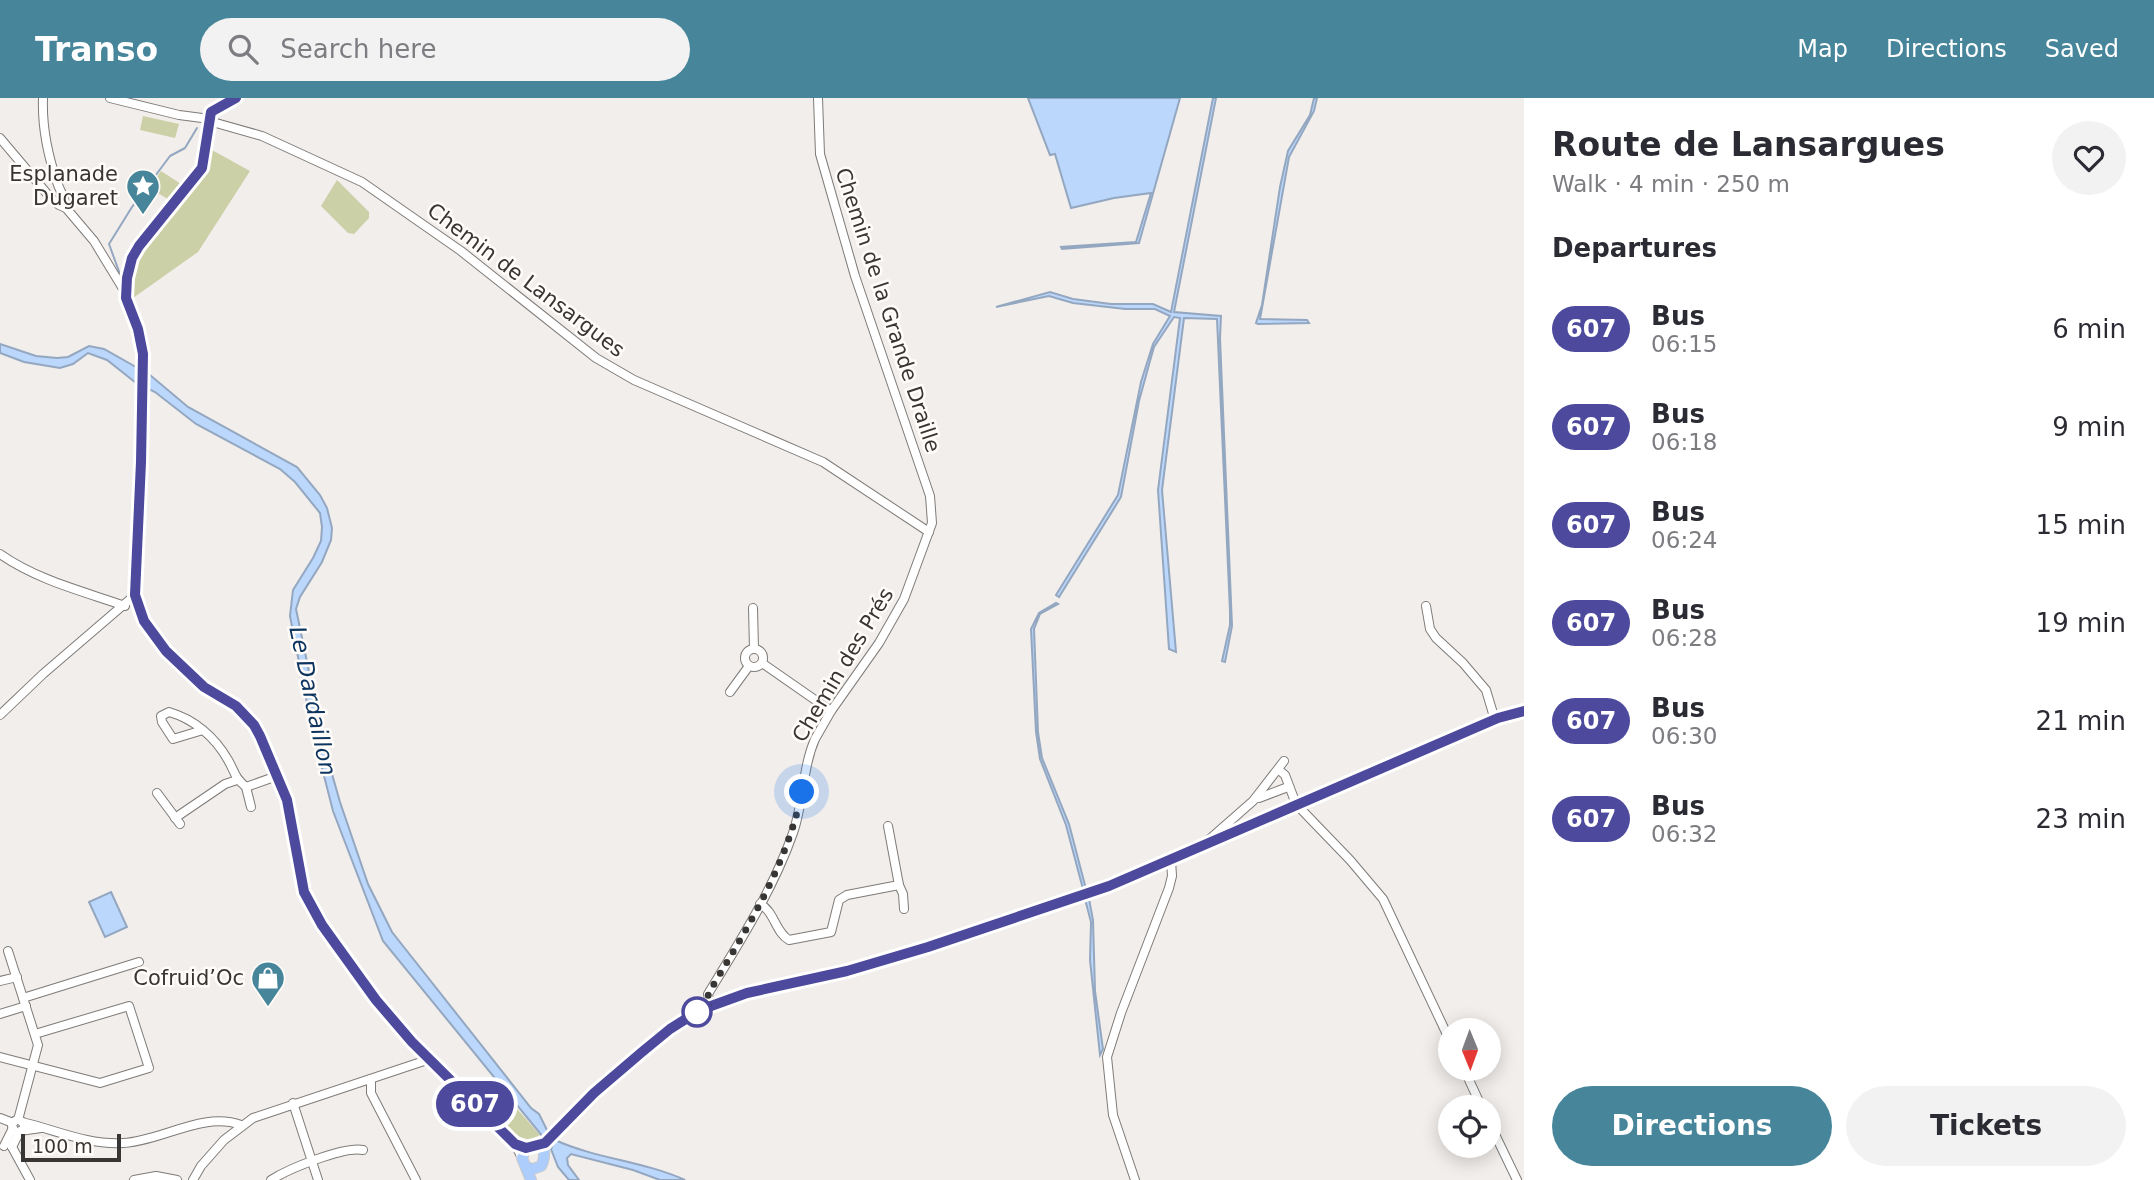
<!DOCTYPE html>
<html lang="en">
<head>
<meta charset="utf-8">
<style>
	:root { --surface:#fff; --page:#f2f2f3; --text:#2b2b33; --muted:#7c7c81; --accent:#46859a }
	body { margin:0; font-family:"DejaVu Sans",sans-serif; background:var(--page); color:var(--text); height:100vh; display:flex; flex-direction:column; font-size:26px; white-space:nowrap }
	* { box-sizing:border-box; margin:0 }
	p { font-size:23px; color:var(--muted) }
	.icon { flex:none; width:38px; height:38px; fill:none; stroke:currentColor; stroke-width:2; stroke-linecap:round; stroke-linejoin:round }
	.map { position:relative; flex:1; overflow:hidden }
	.side { display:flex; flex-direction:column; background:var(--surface); width:630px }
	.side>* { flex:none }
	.badge { padding:0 14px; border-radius:23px; font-size:24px; line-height:46px }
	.needle { width:46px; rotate:179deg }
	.tools { position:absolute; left:1438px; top:920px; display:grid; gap:14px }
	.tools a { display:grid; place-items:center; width:63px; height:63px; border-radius:50%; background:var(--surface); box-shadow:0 4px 18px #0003; font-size:35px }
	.scale { position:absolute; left:21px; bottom:18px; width:100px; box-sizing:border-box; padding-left:7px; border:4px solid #383635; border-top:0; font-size:19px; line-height:24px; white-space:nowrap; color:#383635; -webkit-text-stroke:5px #fffcf9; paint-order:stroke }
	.you { position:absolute; width:35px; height:35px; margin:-18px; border:5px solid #fff; border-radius:50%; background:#1a73e8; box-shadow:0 0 0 10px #1a73e833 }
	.map>.badge { position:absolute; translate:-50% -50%; box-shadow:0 0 0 4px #fff }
	h2 { padding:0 28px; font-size:26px; line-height:63px }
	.round { display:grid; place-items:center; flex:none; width:74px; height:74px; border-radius:37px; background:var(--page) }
	.overview { display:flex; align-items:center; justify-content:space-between; height:119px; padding:0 28px }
	h1 { font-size:33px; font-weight:700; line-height:52px }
	.primary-button { display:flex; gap:14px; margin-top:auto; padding:14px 28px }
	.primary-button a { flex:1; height:80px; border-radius:42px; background:var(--accent); color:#fff; font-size:28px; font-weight:700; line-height:80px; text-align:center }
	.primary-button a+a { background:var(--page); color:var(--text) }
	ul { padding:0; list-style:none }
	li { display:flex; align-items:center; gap:21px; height:98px; padding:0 28px }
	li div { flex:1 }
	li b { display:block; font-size:26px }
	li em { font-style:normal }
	li .badge { min-width:77px; font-weight:700; text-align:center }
	header { display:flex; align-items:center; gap:42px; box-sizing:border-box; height:98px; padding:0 35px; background:var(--accent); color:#fff }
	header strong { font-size:33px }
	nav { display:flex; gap:38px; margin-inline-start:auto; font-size:24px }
	.search { width:490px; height:63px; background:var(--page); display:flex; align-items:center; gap:18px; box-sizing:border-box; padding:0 24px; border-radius:38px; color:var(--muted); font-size:26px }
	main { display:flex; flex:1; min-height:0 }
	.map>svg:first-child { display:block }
	.green { fill:#ccd0a7 }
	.water { fill:#bbd7fb; stroke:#94a7c0; stroke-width:2 }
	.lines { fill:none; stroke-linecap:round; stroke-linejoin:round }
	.stream { stroke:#94a7c0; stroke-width:2 }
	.minor-casing { stroke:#7e7b78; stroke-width:10 }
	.major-casing { stroke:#cbcbca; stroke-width:12 }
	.minor { stroke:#fff; stroke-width:8 }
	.major { stroke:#adcdfc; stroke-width:10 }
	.line-casing { stroke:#fff; stroke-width:16 }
	.line { stroke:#4d499d; stroke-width:10 }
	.walk { stroke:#383635; stroke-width:7; stroke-dasharray:0 12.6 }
	.stop-dot { fill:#fff; stroke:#4d499d; stroke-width:3.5 }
	.labels { text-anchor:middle; stroke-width:5; stroke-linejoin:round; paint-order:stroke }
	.poi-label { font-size:21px; fill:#383635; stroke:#fffcf9; text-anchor:end }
	.street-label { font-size:21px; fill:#383635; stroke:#fffcf9 }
	.water-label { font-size:23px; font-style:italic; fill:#0c345f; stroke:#fffcf9 }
</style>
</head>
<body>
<header>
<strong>Transo</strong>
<div class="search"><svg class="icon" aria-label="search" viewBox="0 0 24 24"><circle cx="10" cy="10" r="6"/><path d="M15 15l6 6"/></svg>Search here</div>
<nav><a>Map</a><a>Directions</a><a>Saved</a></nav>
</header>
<main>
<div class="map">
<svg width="1524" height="1082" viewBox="0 0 1524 1082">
	<rect width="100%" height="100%" fill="#f2eeeb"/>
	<g class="green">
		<polygon points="143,18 179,26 175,40 140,32"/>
		<path d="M212,52L250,73L198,154L133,200C114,165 191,103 206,73C210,66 211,59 212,52Z"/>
		<polygon points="161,73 181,86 168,101 149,90"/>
		<polygon points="337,82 369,114 369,120 354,136 348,135 321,108"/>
		<polygon points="505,997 540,1037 530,1042 520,1039 510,1032 485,1006"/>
	</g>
	<g class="water">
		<polygon points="1028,0 1180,0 1139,145 1062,151 1061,149 1136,144 1151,95 1114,100 1071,110 1055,56 1050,57"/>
		<polygon points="1213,0 1216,0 1174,214 1221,218 1220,240 1232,528 1225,564 1222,563 1230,527 1230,513 1217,221 1184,220 1162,392 1176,554 1169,551 1158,392 1180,220 1174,219 1154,249 1150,263 1139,303 1121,399 1059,499 1056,497 1118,397 1141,284 1153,246 1170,218 1155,211 1125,211 1073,205 1049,198 996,209 1050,194 1073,201 1111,206 1153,206 1171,214"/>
		<polygon points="1314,0 1317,0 1314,13 1289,59 1260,221 1307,222 1309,225 1258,226 1256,225 1262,207 1280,89 1288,53 1310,17"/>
		<polygon points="0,246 36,258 57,260 68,259 89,248 104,251 150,277 188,309 297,369 320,397 327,410 332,430 331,442 322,464 300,499 296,511 326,655 340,704 368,786 392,834 531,1010 539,1016 548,1034 543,1039 383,843 333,713 312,631 290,518 293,492 313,460 321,443 322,429 320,415 295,384 280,371 196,326 155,294 136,285 107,262 88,255 73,266 60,270 24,264 0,255"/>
		<polygon points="1056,505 1058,506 1040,516 1034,531 1038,634 1042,660 1069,726 1086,791 1083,791 1066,727 1040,661 1036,634 1031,531 1039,515"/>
		<polygon points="111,794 127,829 105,839 89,804"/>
		<polygon points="1085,801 1089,801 1093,822 1095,893 1103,951 1100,957 1090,862 1091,824"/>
		<path d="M555,1042C597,1061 643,1063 685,1082H660L633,1072L571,1056L567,1060L568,1067L579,1082H569L558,1069L551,1051Z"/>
	</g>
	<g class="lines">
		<polyline class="stream" points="121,179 109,146 132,109 170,58 185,50 197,30"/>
		<g class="minor-casing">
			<g id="minor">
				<path d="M43,0C42,27 48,58 57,84C60,94 66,100 66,110"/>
				<polyline points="110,0 179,17 210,21"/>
				<polyline points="237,0 211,14 202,70 134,154 126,180 126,200 138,231 143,256 141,364 135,497 144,523 166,553 204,589 236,608 254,627 260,638 287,702 304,794 322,826 376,902 413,944 515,1046 522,1060"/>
				<polyline points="209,23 262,38 362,84 461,153 596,260 634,282 823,364 929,434"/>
				<polyline points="0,40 49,98 59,107 66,110 94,143 125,194"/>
				<path d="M0,456C37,482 82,493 125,508"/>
				<polyline points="1426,508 1430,531 1436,540 1463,565 1486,592 1495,622"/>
				<polyline points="753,510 754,551"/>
				<circle cx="754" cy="560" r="9"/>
				<polyline points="762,565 831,613"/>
				<polyline points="730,594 749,568"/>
				<polyline points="0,617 43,576 135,497"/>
				<path d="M203,632L173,641L162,624L161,618L169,614C194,621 215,639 228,662C235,674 234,679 246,689"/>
				<polyline points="1279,672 1285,677 1296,706 1350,762 1383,801 1451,945"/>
				<polyline points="246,689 277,678"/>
				<polyline points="246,689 251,709"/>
				<polyline points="157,695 180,726"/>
				<polyline points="1259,700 1288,689"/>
				<polyline points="175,720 225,686 237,682"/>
				<polyline points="888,728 899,787"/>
				<polyline points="1204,746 1253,703 1284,663"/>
				<path d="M760,806C775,814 775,834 789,842L831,834L839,802L847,797L899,787L903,796L904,811"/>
				<polyline points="8,853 38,947 18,1022"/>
				<polyline points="0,883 17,879"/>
				<polyline points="23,900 139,864"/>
				<path d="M710,908L708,896C739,845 773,792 793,735C804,704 802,671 815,641L831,613L879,545L904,501L932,425L930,398L855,178L820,56L818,0"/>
				<polyline points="0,916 26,908"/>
				<polyline points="0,959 100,985 149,970 129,908 35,936"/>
				<polyline points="1464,971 1482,1010"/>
				<polyline points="371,981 371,995 416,1082"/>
				<polyline points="293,1005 318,1082"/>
				<polyline points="0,1020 13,1025"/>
				<circle cx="18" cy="1028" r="6"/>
				<path d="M22,1024C56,1032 87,1047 123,1045C162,1043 203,1013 241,1027"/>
				<polyline points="1489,1024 1517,1082"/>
				<polyline points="4,1048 13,1030"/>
				<polyline points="12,1049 20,1033 41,1030"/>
				<polyline points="12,1049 30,1082"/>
				<polyline points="134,1082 156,1078 177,1082"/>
				<polyline points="193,1082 201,1068 224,1042 253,1020 430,961"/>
				<path d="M271,1082C288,1071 344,1048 363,1052"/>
				<polyline points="1135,1082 1113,1017 1107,959 1121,915 1169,790 1172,778 1171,762"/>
			</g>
		</g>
		<g class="major-casing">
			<g id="major">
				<path d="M526,1069L533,1071L541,1068C546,1061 543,1053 545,1045"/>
				<polyline points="531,1082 522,1060 526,1050 545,1045 594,995 642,954 670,931 700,912 747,895 847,873 928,849 1109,788 1495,622 1524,613"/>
			</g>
		</g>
		<use href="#minor" class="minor"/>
		<use href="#major" class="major"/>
	</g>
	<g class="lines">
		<g class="line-casing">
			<polyline id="line" points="236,0 211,14 202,70 139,148 132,160 127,180 126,200 138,231 143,256 141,364 135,497 144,523 166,553 204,589 236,608 254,627 260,638 287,702 304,794 322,827 376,902 412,944 515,1046 526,1050 545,1045 594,995 642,954 670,931 700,912 747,895 847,873 928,849 1109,788 1498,620 1524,613"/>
		</g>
		<use href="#line" class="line"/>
		<path class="walk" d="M697,914L710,908L708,896C747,830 786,770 802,694"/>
	</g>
	<defs>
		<g id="sight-pin" transform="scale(1.75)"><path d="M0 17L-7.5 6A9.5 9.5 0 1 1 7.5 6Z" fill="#46859a" stroke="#fffcf9"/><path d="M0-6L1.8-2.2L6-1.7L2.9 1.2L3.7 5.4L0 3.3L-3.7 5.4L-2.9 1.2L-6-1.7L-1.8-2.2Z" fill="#fff"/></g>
		<g id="shop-pin" transform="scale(1.75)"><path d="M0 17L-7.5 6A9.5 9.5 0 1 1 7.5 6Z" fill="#46859a" stroke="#fffcf9"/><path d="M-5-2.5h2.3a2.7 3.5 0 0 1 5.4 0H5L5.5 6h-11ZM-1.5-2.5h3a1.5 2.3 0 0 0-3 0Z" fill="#fff"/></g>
	</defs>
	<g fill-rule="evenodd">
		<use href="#sight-pin" x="143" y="88"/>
		<use href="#shop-pin" x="268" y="880"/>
	</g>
	<circle class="stop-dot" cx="697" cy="914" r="14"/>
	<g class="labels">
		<g class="poi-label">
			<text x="118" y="83">Esplanade<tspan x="118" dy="24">Dugaret</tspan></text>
			<text x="244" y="887">Cofruid’Oc</text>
		</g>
		<g class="street-label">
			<text transform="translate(526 182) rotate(37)" y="7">Chemin de Lansargues</text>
			<text transform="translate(888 212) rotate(72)" y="7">Chemin de la Grande Draille</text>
			<text transform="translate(843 567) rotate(-59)" y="7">Chemin des Prés</text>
		</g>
		<g class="water-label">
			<text transform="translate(313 603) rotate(78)" y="8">Le Dardaillon</text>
		</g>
	</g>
</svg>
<div class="tools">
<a><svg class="needle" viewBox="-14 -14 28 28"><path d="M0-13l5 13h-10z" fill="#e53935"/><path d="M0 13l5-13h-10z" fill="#7c7c81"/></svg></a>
<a><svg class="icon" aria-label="locate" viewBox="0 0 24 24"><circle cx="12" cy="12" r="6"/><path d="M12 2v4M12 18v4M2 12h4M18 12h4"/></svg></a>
</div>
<div class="scale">100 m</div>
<div class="you" style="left:802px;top:694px"></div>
<b class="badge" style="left:475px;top:1006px;background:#4d499d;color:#fff">607</b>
</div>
<section class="side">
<div class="overview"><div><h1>Route de Lansargues</h1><p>Walk · 4 min · 250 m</p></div><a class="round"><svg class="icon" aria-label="heart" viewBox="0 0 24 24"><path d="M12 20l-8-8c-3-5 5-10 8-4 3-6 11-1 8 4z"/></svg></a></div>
<h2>Departures</h2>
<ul>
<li><span class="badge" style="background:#4d499d;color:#fff">607</span><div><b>Bus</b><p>06:15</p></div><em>6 min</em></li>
<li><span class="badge" style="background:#4d499d;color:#fff">607</span><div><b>Bus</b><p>06:18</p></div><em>9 min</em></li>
<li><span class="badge" style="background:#4d499d;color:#fff">607</span><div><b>Bus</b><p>06:24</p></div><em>15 min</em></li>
<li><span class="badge" style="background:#4d499d;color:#fff">607</span><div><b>Bus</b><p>06:28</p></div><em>19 min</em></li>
<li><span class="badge" style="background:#4d499d;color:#fff">607</span><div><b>Bus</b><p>06:30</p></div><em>21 min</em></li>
<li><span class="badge" style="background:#4d499d;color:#fff">607</span><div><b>Bus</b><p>06:32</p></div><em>23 min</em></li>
</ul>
<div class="primary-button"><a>Directions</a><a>Tickets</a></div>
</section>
</main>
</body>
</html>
